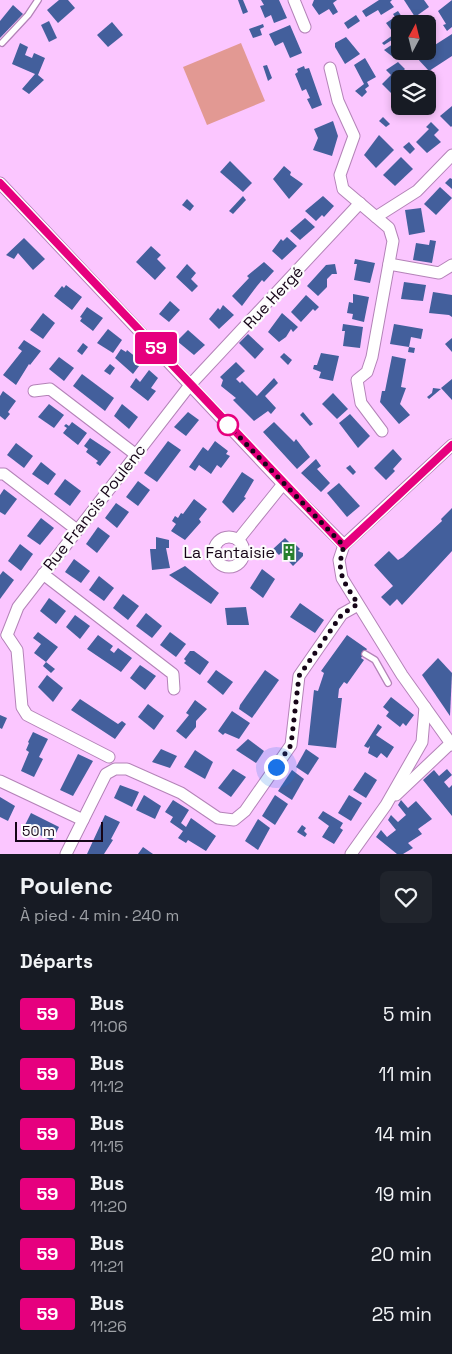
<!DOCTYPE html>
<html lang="fr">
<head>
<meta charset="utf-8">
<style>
	:root { --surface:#171b24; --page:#20242c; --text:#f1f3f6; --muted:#9ea1a6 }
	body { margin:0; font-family:"Space Grotesk",sans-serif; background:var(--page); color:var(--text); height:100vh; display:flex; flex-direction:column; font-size:19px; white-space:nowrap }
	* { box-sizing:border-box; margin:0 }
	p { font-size:16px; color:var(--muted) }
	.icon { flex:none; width:28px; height:28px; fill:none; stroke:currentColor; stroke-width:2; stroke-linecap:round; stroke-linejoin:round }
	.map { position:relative; height:854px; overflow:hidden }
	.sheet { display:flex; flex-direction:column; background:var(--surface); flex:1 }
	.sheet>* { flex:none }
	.badge { padding:0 10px; border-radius:4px; font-size:18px; line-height:32px }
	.needle { width:32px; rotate:7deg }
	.buttons { position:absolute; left:391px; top:15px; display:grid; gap:10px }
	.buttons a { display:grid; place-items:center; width:45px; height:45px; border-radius:8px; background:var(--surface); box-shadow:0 2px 8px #0003; font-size:25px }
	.scale { position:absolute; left:15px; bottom:12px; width:88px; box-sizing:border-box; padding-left:5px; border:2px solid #160518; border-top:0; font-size:14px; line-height:18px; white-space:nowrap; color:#160518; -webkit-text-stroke:4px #fcfcfc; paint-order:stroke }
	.you { position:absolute; width:25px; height:25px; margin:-12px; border:4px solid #fff; border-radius:50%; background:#1a73e8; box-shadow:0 0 0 8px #1a73e833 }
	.map>.badge { position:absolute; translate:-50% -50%; box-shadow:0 0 0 2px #fff }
	h2 { padding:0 20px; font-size:19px; line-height:45px }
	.round { display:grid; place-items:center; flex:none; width:52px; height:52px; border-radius:8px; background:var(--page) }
	.head { display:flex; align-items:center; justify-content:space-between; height:85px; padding:0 20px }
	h1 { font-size:24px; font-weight:700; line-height:38px }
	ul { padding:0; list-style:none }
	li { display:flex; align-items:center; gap:15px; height:60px; padding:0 20px }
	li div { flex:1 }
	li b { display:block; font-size:19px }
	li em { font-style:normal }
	li .badge { min-width:55px; font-weight:700; text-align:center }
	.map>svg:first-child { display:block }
	.green { fill:#e29993 }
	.building { fill:#435f9c }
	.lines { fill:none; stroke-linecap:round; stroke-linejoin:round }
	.lane-casing { stroke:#b483b8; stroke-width:8 }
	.street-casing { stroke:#b483b8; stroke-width:13 }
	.lane { stroke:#fff; stroke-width:5.5 }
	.street { stroke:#fff; stroke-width:11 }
	.line-casing { stroke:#fff; stroke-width:11 }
	.line { stroke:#e6007e; stroke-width:8 }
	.walk { stroke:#160518; stroke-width:5; stroke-dasharray:0 9 }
	.stop-dot { fill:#fff; stroke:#e6007e; stroke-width:2.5 }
	.labels { text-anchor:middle; stroke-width:4.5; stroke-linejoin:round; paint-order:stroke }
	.street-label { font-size:16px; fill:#160518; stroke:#fcfcfc }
	.poi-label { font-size:16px; fill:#160518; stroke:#fcfcfc; text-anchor:end }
</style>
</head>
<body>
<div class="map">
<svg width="452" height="854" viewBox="0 0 452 854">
	<rect width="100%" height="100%" fill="#fbc6ff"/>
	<polygon class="green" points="241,43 265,101 207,125 183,67"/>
	<g class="building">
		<polygon points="59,0 68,0 75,8 58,23 47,10"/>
		<polygon points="238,0 243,0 248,12 243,14"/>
		<polygon points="261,0 279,0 287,18 274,23 271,15 265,18 260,6 264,5"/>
		<polygon points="314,0 337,0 333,3 338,12 333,15 329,9 319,15 312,5"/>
		<polygon points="379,0 392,0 390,2 394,7 381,15 378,10 366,17 362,11"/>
		<polygon points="404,0 424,0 429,7 415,17"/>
		<polygon points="452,0 452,27 447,31 443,25 446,24 438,11"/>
		<polygon points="13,5 23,14 0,38 0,21"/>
		<polygon points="398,11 402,17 398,20 400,26 392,31 386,23 395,17 393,14"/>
		<polygon points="356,15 360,21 348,29 344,23"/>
		<polygon points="433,17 436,21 428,27 428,24 424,24"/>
		<polygon points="49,21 57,38 49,42 41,25"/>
		<polygon points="112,22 123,35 108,47 97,35"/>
		<polygon points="263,24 264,27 260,29 262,35 253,38 249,29"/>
		<polygon points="290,25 302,53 290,58 283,42 275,46 269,34"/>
		<polygon points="452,34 452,56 429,71 416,57"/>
		<polygon points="393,35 395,38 384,45 382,43"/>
		<polygon points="346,37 360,54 345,64 335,47 335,43"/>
		<polygon points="20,43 28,47 25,55 32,58 34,53 45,58 38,75 44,80 29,94 22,89 35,74 12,64"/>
		<polygon points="393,44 400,52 393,57 384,50"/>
		<polygon points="365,58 376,77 367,82 369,86 365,89 367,92 362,97 355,91 364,84 354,65"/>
		<polygon points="398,62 405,69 399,75 403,79 400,79 399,101 382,84 391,75 386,70"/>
		<polygon points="267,65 272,78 268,81 263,66"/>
		<polygon points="304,66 305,69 309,68 322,105 312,109 307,99 310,98 306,89 302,91 295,74 298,72 297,69"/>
		<polygon points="452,106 452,126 451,127 440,116"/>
		<polygon points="383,117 390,124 386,127 379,121"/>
		<polygon points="333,121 338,136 332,156 313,150 318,138 314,129"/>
		<polygon points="431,122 439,130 434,135 441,142 427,153 416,142 429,129 426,127"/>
		<polygon points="379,135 394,150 376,168 364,155"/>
		<polygon points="409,142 415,149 410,154 403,147"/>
		<polygon points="401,157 413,169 395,186 383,175"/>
		<polygon points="230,161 252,183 243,192 220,172"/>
		<polygon points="284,166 291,172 290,175 303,184 289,199 273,179"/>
		<polygon points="450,178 452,179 452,189 445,183"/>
		<polygon points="440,187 452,198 436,215 424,204"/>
		<polygon points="243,196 246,200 233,214 229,211"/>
		<polygon points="323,196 334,206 324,217 322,215 316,221 305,211"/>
		<polygon points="187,199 194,206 190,211 182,205"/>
		<polygon points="421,208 425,232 409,235 405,210"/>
		<polygon points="305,218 315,227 300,240 290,231"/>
		<polygon points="287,237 297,246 282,260 272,251 281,239 283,241"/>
		<polygon points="24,238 45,259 33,270 18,253 14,259 6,255"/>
		<polygon points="430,240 436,241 432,263 413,260 416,243 429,245"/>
		<polygon points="151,246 161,255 157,259 166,268 155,280 136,262"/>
		<polygon points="355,259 375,263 370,283 354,280 357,264 354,264"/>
		<polygon points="264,262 274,271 264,282 262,280 257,286 242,306 232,296 249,278 247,276"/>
		<polygon points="187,264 196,273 191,279 198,286 192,292 176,277"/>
		<polygon points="335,264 337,274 332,274 327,279 327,287 318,296 307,286 326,265"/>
		<polygon points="404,282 426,285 423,301 401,299"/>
		<polygon points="66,285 82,297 72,310 54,296 62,286 64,288"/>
		<polygon points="433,292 452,295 452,317 449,315 429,313"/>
		<polygon points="353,294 369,297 364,322 352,319 353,314 347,313 349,302 353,303"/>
		<polygon points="306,295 319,307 315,311 313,309 301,322 291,312"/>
		<polygon points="170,301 180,310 169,322 159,314"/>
		<polygon points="223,305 234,315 219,329 209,319 218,308 220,310"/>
		<polygon points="87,307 103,318 93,331 80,321 82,318 80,317"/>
		<polygon points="43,313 55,323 43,339 30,330"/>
		<polygon points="282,313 298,327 293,332 291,329 286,337 279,342 268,332"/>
		<polygon points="343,324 363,327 360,348 343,346 345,331 342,331"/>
		<polygon points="394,324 423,329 421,339 411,337 409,347 415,348 414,353 408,352 409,347 390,344"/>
		<polygon points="108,329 122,340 113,353 97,343"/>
		<polygon points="188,330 205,345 194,355 177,341"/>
		<polygon points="248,334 264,349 255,359 239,343"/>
		<polygon points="452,338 452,352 445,344"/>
		<polygon points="24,340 41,351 30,365 29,364 16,385 3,375 22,351 18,348"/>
		<polygon points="83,343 88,347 82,355 77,351"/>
		<polygon points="121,349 126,352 127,350 142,362 133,374 115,358"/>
		<polygon points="284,353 292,360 288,365 280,357"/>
		<polygon points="321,353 339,356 333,381 319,378 321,372 313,369 314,365 317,365"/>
		<polygon points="392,356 406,359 401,387 406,388 400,404 410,415 399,424 380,402 382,391 385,391"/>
		<polygon points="59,357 74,368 64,381 49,369"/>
		<polygon points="236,362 245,371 236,379 240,383 242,381 257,396 274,378 278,383 265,396 276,408 271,414 268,411 254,421 233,400 236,398 221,386 223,380 220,377"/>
		<polygon points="110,364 115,368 110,375 104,371"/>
		<polygon points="149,370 158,378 151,388 156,391 148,401 130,387 136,378 140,382"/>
		<polygon points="82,374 114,398 105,411 73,386"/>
		<polygon points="452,379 452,400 441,388"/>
		<polygon points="433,388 441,389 429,399 427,397 432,393"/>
		<polygon points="3,391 16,401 8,412 10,414 5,420 0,416 0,396"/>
		<polygon points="333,393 348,409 337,419 322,404"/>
		<polygon points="49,404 64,415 54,428 38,417"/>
		<polygon points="122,404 138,417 129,429 114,416"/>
		<polygon points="188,412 199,420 186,436 174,427"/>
		<polygon points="303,412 313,424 310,426 300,415"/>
		<polygon points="350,414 370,436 358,448 339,423"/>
		<polygon points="72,422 87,433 78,445 63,433 67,428 64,426 66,424 69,426"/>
		<polygon points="274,422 294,442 296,439 310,457 297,469 263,432"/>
		<polygon points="90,438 111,452 100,466 96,463 98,461 86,452 88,449 84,446"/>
		<polygon points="168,441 181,450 157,482 144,473"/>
		<polygon points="215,441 228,451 226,454 230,456 221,468 217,465 211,474 199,465 195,471 189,467 203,447 208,451"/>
		<polygon points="16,443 33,456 24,468 7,455"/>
		<polygon points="393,449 402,459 393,469 395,471 386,480 374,468"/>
		<polygon points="316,459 321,466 317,469 330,483 321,492 301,473"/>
		<polygon points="41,462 56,474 48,485 32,474"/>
		<polygon points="350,465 356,472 353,475 346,468"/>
		<polygon points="242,472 254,480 244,497 246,498 233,513 222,502"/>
		<polygon points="65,479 81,491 70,506 54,494"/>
		<polygon points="138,481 150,490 138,506 126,497"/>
		<polygon points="339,483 360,506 347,517 327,493"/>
		<polygon points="4,489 17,499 5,515 0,512 0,495"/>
		<polygon points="194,499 207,509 199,519 201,522 185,540 171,531 176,524 172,521 175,516 178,518 181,513 183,514"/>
		<polygon points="116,503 129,512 117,528 105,518"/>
		<polygon points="452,508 452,551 402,605 397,599 390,606 381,597 393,586 374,565 389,551 398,560 403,557 442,521 441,519"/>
		<polygon points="41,518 54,528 40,545 27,536"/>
		<polygon points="98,527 110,536 97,553 86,544"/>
		<polygon points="156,537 169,540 169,548 166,548 170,568 152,570 150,549 156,549"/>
		<polygon points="285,538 292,545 294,543 300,549 298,551 303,553 303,556 293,566 281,553 279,555 273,549"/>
		<polygon points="20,544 33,554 21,571 8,561"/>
		<polygon points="74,559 90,571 81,583 65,572"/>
		<polygon points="185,566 219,593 211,604 169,575"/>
		<polygon points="262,569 275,579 263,598 250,588"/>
		<polygon points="3,571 14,580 0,599 0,575"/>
		<polygon points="99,576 114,588 104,601 89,590"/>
		<polygon points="123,594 139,606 128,620 113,608"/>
		<polygon points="49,598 66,611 56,624 40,611"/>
		<polygon points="300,603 324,620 315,633 290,617"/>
		<polygon points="246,607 249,625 227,625 225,608"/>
		<polygon points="146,613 162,626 152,638 136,626"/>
		<polygon points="75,615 90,626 80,639 66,627"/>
		<polygon points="38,632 58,647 46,662 34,653 41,644 33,638"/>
		<polygon points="170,632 186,644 176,657 160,645"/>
		<polygon points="98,635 113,646 110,650 114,653 118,648 132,658 121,672 87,649"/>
		<polygon points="347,635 367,649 361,658 364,660 347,684 344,682 339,689 338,698 342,698 336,748 308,745 314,690 318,691 324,673 321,671"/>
		<polygon points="190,651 194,651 209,662 200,675 184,663 186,661 184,659"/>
		<polygon points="438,658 452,673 450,716 422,675"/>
		<polygon points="46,662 55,669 51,673 43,666"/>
		<polygon points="140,665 156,676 145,690 130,678"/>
		<polygon points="216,670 233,682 223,695 207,682"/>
		<polygon points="265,670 279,680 252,718 239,709 240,705"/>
		<polygon points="47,675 63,688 53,702 38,687"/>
		<polygon points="391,697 414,715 406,726 403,723 400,727 386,716 389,712 383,707"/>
		<polygon points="80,699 118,724 122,721 126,724 115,739 71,710"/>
		<polygon points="195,700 207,709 196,721 196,727 186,739 176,731 189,715 186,713"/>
		<polygon points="148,704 164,716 154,730 138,717"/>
		<polygon points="232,711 250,723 239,739 225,733 223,735 218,731"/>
		<polygon points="0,715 7,718 2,729 0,728"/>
		<polygon points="378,724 382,727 376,735 394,747 387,758 381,753 377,758 368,753 370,746 368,748 364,746"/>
		<polygon points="33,732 48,739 39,757 43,759 34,777 21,771 29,752 26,750 29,743 28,742"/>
		<polygon points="248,739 264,751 256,763 236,750"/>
		<polygon points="161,749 177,756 170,768 152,762"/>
		<polygon points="306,749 319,758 308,775 296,767"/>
		<polygon points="195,750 213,762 205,779 184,767"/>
		<polygon points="78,754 93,761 73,796 60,790"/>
		<polygon points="233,769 246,777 231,797 218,788"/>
		<polygon points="447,769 452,775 444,782 449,788 452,785 452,816 423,780 434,770 439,776"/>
		<polygon points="292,770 304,779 292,800 278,791"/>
		<polygon points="365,772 377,780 366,798 353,790"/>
		<polygon points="120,785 139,792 132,807 114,798"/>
		<polygon points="144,795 161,806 155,819 136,810"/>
		<polygon points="275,795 288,804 275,825 262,816"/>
		<polygon points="349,795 362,803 351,821 338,813"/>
		<polygon points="0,797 15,806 8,821 0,817"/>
		<polygon points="173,800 189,810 181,823 186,827 191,818 216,836 206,851 188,840 186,843 178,838 183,831 170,822 173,817 165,812"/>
		<polygon points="401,800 408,808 416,801 432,819 418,829 422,834 408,843 413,848 403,854 397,854 376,837 381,830 387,837 396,830 388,820 391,815 398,822 406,815 398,805"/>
		<polygon points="323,811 343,823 340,828 343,830 334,844 322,837 329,826 318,818"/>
		<polygon points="31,813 59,827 52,841 24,827"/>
		<polygon points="105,815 120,822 111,839 113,840 104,854 87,854"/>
		<polygon points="258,819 270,828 258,850 245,841"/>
		<polygon points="302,825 306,828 304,831 307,834 305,837 297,832"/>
		<polygon points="143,847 153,854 138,854"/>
	</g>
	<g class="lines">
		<g class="lane-casing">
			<g id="lane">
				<polyline points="2,43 28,15 38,0"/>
				<polyline points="365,654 375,660 388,683"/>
			</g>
		</g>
		<g class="street-casing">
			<g id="street">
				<polyline points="294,0 305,27"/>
				<polyline points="330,68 338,101 354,136 340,175 343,189 389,228 393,241 372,357 367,372 357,380 361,403 382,431"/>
				<polyline points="0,183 283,484 344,545"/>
				<polyline points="376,217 417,191 452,155"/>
				<polyline points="389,264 439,273 452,265"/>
				<polyline points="34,391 50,389 135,454"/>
				<polyline points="0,474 4,474 77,530"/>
				<circle cx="229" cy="552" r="15"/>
				<polyline points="238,540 283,484"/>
				<polyline points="344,545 339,560 342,578 402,675 452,745"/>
				<polyline points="344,545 452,445"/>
				<polyline points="43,574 173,674 174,689"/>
				<polyline points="7,635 18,607 190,385 360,203"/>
				<polyline points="7,635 17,650 22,707 27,715 109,757"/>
				<polyline points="0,781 83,820"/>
				<polyline points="396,795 451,743"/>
				<polyline points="66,854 106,774 115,769 127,769 181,793 218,818 234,820 245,811 291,745 299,676 342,614 358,605"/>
				<polyline points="351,854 386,805 422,742 425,707"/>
			</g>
		</g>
		<use href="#lane" class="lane"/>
		<use href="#street" class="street"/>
	</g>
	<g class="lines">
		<g class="line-casing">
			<polyline id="line" points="0,183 344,546 452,445"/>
		</g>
		<use href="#line" class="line"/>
		<path class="walk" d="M228,425L344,546C335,573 344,582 358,604L342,614L299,676L291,745L276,767"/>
	</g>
	<defs>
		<g id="building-bare" transform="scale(1.35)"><path d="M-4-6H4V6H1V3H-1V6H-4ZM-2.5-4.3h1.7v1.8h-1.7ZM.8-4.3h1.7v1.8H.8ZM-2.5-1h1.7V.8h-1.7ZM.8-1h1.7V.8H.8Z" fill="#287f2e" stroke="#fcfcfc" stroke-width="2.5" paint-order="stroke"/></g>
	</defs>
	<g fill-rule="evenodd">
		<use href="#building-bare" x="289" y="552"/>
	</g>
	<circle class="stop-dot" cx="228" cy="425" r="10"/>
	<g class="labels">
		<g class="street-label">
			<text transform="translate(273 297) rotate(-47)" y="6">Rue Hergé</text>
			<text transform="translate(94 507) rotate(-52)" y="6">Rue Francis Poulenc</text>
		</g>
		<g class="poi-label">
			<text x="275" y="558">La Fantaisie</text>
		</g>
	</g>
</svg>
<div class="buttons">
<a><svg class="needle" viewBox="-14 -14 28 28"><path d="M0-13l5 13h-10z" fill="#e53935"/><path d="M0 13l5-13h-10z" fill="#9ea1a6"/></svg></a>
<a><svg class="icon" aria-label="layers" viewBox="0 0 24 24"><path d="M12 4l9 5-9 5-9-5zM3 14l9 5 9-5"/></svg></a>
</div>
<div class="scale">50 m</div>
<div class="you" style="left:276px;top:767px"></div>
<b class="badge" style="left:156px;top:348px;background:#e6007e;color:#fff">59</b>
</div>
<section class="sheet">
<div class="head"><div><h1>Poulenc</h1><p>À pied · 4 min · 240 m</p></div><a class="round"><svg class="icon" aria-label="heart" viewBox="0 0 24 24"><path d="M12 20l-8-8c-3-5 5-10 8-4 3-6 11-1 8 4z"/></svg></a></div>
<h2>Départs</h2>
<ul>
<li><span class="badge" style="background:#e6007e;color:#fff">59</span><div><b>Bus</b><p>11:06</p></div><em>5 min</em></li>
<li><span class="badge" style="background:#e6007e;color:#fff">59</span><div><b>Bus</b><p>11:12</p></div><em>11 min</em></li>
<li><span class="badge" style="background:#e6007e;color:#fff">59</span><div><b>Bus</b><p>11:15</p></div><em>14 min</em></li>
<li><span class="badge" style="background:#e6007e;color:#fff">59</span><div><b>Bus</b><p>11:20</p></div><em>19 min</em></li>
<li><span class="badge" style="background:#e6007e;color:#fff">59</span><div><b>Bus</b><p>11:21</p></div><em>20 min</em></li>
<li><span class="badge" style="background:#e6007e;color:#fff">59</span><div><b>Bus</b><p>11:26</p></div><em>25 min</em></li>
</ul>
</section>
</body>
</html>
